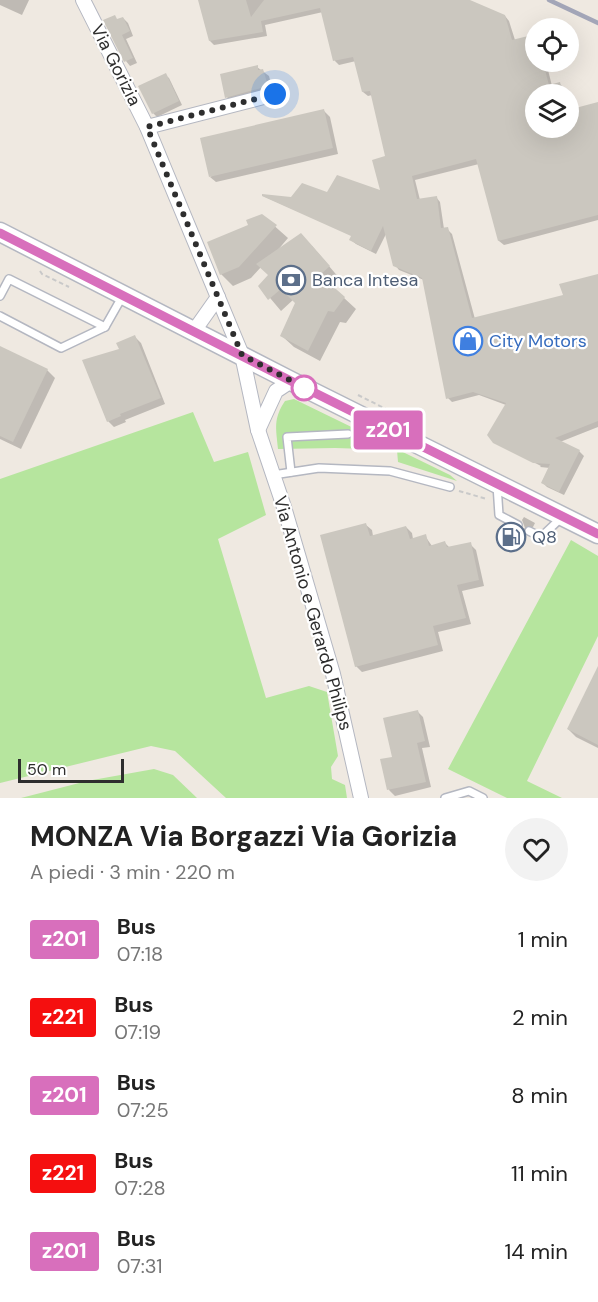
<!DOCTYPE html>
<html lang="it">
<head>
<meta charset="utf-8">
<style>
	:root { --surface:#fff; --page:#f2f2f2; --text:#222; --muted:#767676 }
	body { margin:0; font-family:"DM Sans",sans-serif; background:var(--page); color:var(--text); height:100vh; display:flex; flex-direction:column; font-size:22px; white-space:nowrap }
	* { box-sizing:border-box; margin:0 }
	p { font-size:20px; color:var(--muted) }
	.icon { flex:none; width:33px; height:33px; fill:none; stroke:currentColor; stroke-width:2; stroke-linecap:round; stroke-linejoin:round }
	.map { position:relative; height:798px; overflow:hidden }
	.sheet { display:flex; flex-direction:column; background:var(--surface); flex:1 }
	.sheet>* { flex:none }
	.badge { padding:0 12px; border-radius:4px; font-size:21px; line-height:39px }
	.controls { position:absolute; left:525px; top:18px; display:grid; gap:12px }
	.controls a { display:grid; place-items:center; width:54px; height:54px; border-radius:50%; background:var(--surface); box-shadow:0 6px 24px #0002; font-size:30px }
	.scale { position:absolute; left:18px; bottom:15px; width:106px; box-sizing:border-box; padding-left:6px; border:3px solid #2e2e2e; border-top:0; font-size:16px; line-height:21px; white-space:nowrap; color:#2e2e2e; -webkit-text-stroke:4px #fff; paint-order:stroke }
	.you { position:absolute; width:30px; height:30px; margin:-15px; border:4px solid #fff; border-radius:50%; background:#1a73e8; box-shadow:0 0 0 9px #1a73e833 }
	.map>.badge { position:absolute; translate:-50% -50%; box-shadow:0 0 0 3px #fff }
	.round { display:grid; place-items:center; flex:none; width:63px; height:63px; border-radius:32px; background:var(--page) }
	.headline { display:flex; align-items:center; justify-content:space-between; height:102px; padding:0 30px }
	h1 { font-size:28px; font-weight:700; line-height:45px }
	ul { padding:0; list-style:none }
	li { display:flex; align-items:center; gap:18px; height:78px; padding:0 30px }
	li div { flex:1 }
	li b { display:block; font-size:22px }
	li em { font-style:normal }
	li .badge { min-width:66px; font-weight:700; text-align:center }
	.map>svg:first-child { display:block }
	.grass { fill:#b6e59e }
	.shadow { fill:#0003 }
	.building { fill:#cbc7bf }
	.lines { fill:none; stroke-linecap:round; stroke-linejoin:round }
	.service-casing { stroke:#b4b7c1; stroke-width:10 }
	.minor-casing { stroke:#b4b7c1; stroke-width:16 }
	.secondary-casing { stroke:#b4b7c1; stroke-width:21 }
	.path { stroke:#c9c9c9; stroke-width:2; stroke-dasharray:4.5 3; stroke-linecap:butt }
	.service { stroke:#fff; stroke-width:7 }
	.minor { stroke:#fff; stroke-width:14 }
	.secondary { stroke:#fff; stroke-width:18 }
	.rail { stroke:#a3a6b8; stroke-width:4.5 }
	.line-casing { stroke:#fff; stroke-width:14 }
	.line { stroke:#d86fbc; stroke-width:9 }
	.walk { stroke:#2e2e2e; stroke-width:6; stroke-dasharray:0 10.8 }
	.stop-dot { fill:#fff; stroke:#d86fbc; stroke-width:3 }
	.labels { text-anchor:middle; stroke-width:4.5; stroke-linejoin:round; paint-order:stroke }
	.street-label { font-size:18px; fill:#2e2e2e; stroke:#fff }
	.service-label { font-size:18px; fill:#4e5e75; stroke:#fff; text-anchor:start }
	.shop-label { font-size:18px; fill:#366cbe; stroke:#fff; text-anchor:start }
</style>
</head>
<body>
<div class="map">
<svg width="598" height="798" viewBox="0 0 598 798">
	<rect width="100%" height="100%" fill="#efe9e1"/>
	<g class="grass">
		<path d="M294,399L450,475L457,481L398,462L397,450L335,448L278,449C276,428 273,419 285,401Z"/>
		<polygon points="193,412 214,462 248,452 266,515 218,539 266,698 309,686 327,692 338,756 331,767 332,779 345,785 347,798 226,798 175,751 151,746 0,783 0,479"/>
		<polygon points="571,540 598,556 598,636 527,781 562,798 507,798 448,769"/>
		<polygon points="154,769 173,775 197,798 21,798 87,781"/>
	</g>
	<g class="shadow">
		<polygon points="0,0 29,0 22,15 0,5"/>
		<polygon points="199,0 466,0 505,16 509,21 515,40 536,62 546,62 552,86 560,84 564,88 565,94 536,94 536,128 568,128 568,107 569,111 598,104 598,220 504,245 499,241 479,164 415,180 420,200 436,197 440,202 444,229 447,229 452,234 475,319 565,296 598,276 598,427 560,442 579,451 584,456 564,495 547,487 542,482 550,468 540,467 541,466 494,442 506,405 479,395 452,402 448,398 424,280 399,270 395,265 387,232 376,254 356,244 351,240 358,238 263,196 291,198 328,194 382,193 387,157 372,95 368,96 363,92 356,61 339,65 335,61 323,12 265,25 267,36 214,45 210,41"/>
		<polygon points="123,18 128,23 133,36 126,39 137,63 130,66 126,61 105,21 118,21"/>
		<polygon points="257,67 269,76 273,92 232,103 227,97"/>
		<polygon points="165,75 169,78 182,105 157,117 153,113"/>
		<polygon points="324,111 330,117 338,154 216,182 210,177"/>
		<polygon points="262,215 288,238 277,251 312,246 340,279 331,286 356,309 346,323 340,322 320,361 294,347 282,336 297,302 294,299 281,311 260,286 270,275 261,267 251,278 233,286 221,274 250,226"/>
		<polygon points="135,337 141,343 165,404 125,420 126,422 114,427 108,421 121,350"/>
		<polygon points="0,347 47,370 55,378 21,449 0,439"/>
		<polygon points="524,517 535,523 533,527 525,529 525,533 521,531 525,528 522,520"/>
		<polygon points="366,525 372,530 373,536 406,527 412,533 413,539 425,536 432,546 445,543 450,548 470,544 476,550 484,586 462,591 471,624 438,632 443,651 362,672 356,666"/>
		<polygon points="598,669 598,748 576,737 568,729"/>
		<polygon points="417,711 423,717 430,747 422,748 431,787 395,796 389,790 394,758"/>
	</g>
	<g class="building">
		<polygon points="198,0 246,0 251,17 264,0 470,0 505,15 512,40 536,34 536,62 543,62 549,85 560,82 563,94 536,94 536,128 568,128 568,110 598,102 598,215 498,241 476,159 412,176 417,199 437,196 441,228 448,227 472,318 563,295 559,284 598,274 598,421 555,438 580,450 559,492 541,483 550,464 533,463 493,443 487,435 506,403 473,392 446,399 422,278 393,266 383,226 371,251 349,240 351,236 262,196 262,194 291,197 302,183 327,192 337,175 380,190 372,160 385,156 370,91 362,92 353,57 333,61 320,8 261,21 263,32 209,41"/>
		<polygon points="115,15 117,19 123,17 130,31 122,35 133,58 124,62 103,20"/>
		<polygon points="258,65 258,70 263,69 268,86 225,98 220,74"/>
		<polygon points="166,73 179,101 152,114 138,86"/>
		<polygon points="324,109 333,148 209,177 200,138"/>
		<polygon points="262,214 277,225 239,267 220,275 207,242 248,225 246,220"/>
		<polygon points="301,233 330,266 320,275 345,297 334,312 328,311 308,351 280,336 295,303 281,289 268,300 258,286 268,275 256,264"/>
		<polygon points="135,335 161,398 120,414 121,416 107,422 82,360 119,349 116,343"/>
		<polygon points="0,346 48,369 13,442 0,436"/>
		<polygon points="366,523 370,536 406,526 410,539 426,534 429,546 445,541 447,547 471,542 479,580 457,585 466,618 433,626 438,645 355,667 320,535"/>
		<polygon points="598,666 598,745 567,729"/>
		<polygon points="418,710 425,741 417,743 426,782 387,790 380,759 392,757 383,718"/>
	</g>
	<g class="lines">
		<g class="service-casing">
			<g id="service">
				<polyline points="0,296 9,279 105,327"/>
				<polyline points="0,316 61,348 105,327 122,297"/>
				<polyline points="291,472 287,437 348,434"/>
				<polyline points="273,475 319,468 390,471 450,487"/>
				<polyline points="497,485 499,515 518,525"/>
				<polyline points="529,531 541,537 561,518"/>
				<polyline points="445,798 469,791 483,798"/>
			</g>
		</g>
		<g class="minor-casing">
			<g id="minor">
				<polyline points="83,0 147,127 242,355 258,430 284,507 333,674 361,798"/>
				<polyline points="147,127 275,94"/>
				<polyline points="194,331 218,297"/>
				<polyline points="258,430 276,391 291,381"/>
			</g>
		</g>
		<g class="secondary-casing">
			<polyline id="secondary" points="0,232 291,381 598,534"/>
		</g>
		<g class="path">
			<polyline points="40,271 42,274 69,287"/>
			<polyline points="358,395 398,415"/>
			<polyline points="459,491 487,499"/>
		</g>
		<use href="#service" class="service"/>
		<use href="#minor" class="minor"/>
		<use href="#secondary" class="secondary"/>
		<polyline class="rail" points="549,0 598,23"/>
	</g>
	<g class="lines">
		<g class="line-casing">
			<polyline id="line" points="0,233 291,381 598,534"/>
		</g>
		<use href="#line" class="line"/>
		<polyline class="walk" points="275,94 147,127 242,355 311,391 304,388"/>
	</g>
	<defs>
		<g id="bank-ring" transform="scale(1.5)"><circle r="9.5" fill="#fff" stroke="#5c6f8a" stroke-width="1.5"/><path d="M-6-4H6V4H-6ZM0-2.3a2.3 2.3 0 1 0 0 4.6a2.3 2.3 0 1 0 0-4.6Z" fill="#5c6f8a"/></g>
		<g id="shop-ring" transform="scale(1.5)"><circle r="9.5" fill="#fff" stroke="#3f7fe0" stroke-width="1.5"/><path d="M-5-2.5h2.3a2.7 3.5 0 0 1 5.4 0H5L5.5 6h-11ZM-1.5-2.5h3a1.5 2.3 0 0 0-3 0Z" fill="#3f7fe0"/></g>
		<g id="fuel-ring" transform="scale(1.5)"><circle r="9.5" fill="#fff" stroke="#5c6f8a" stroke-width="1.5"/><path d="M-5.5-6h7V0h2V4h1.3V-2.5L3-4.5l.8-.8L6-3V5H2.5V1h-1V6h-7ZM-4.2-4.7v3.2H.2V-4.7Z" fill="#5c6f8a"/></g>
	</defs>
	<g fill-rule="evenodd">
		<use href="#bank-ring" x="291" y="280"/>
		<use href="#shop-ring" x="468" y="341"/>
		<use href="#fuel-ring" x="511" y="537"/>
	</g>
	<circle class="stop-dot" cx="304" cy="388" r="12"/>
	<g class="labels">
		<g class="street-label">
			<text transform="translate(116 65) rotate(63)" y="6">Via Gorizia</text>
			<text transform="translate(313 613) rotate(74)" y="6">Via Antonio e Gerardo Philips</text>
		</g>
		<g class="service-label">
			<text x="312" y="286">Banca Intesa</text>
			<text x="532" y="543">Q8</text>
		</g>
		<g class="shop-label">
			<text x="489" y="347">City Motors</text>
		</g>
	</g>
</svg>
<div class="controls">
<a><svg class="icon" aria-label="locate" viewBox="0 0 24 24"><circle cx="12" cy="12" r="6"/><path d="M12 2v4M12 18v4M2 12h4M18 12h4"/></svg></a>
<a><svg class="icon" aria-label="layers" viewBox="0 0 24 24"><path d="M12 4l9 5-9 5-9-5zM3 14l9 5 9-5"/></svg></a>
</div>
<div class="scale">50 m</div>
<div class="you" style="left:275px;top:94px"></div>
<b class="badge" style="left:388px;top:430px;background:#d86fbc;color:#fff">z201</b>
</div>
<section class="sheet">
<div class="headline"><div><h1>MONZA Via Borgazzi Via Gorizia</h1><p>A piedi · 3 min · 220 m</p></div><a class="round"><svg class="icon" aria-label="heart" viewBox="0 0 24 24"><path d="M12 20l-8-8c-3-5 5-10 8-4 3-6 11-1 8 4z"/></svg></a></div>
<ul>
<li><span class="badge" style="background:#d86fbc;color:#fff">z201</span><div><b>Bus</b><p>07:18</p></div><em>1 min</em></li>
<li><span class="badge" style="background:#f50f0f;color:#fff">z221</span><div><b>Bus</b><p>07:19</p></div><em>2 min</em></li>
<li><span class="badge" style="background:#d86fbc;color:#fff">z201</span><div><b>Bus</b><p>07:25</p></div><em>8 min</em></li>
<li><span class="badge" style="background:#f50f0f;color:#fff">z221</span><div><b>Bus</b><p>07:28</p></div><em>11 min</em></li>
<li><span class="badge" style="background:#d86fbc;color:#fff">z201</span><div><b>Bus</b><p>07:31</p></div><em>14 min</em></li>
</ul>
</section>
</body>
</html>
